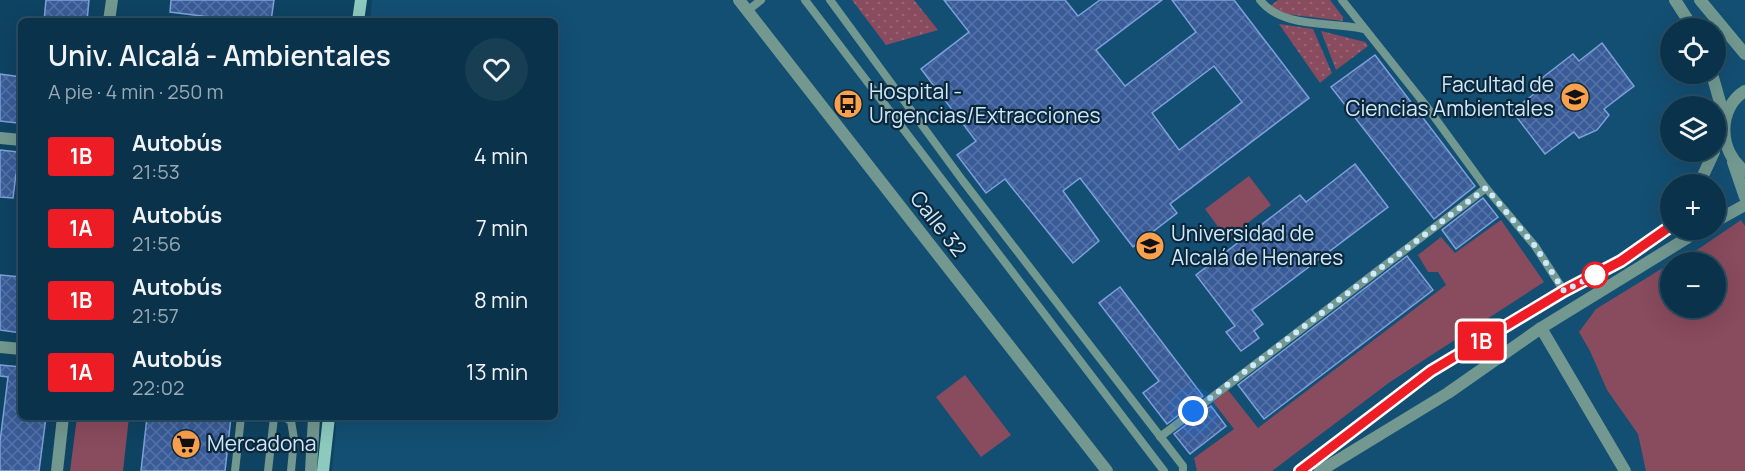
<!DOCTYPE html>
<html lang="es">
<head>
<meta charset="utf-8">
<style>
	:root { --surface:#0a324a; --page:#183e54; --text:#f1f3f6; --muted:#99aab5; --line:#2a4d62 }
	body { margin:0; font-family:Manrope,sans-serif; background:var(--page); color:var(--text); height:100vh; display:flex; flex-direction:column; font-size:22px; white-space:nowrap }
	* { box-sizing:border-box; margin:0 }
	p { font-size:20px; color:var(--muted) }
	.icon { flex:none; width:33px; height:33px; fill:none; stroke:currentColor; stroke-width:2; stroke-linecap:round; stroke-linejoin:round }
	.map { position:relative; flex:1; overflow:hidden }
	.sheet { position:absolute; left:18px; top:18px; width:540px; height:402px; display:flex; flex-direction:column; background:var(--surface); border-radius:9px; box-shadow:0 6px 24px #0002,0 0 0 2px var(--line) }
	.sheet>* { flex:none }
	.badge { padding:0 12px; border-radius:4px; font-size:21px; line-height:39px }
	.tools { position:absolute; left:1660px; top:18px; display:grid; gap:12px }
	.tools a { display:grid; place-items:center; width:66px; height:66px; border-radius:50%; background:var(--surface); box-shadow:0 6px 24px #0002,0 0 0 2px var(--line); font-size:30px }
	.you { position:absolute; width:30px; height:30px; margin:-15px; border:4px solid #fff; border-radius:50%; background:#1a73e8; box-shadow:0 0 0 9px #1a73e833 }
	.map>.badge { position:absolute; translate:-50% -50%; box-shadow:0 0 0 3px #fff }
	.round { display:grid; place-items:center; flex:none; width:63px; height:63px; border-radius:32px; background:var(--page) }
	.head { display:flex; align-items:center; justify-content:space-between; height:102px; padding:0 30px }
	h1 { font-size:28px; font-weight:600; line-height:45px }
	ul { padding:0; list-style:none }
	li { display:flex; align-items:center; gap:18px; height:72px; padding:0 30px }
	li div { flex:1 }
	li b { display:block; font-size:22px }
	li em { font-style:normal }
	li .badge { min-width:66px; font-weight:700; text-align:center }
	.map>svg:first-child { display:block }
	.built { fill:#134f73; fill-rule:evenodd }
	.grass { fill:url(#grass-dots) }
	.green { fill:#894b5e }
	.building { fill:url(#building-cross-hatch); stroke:#7ea0db; stroke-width:1.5; fill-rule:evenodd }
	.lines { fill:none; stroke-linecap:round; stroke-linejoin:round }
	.lane { stroke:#729890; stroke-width:8 }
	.street { stroke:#729890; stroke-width:12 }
	.secondary { stroke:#8dc9bd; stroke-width:12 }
	.line-casing { stroke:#fff; stroke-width:14 }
	.line { stroke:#ee1c25; stroke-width:9 }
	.walk { stroke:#cfe9fc; stroke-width:6; stroke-dasharray:0 10.8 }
	.stop-dot { fill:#fff; stroke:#ee1c25; stroke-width:3 }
	.labels { text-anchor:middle; stroke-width:4.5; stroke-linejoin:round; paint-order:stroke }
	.poi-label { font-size:21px; fill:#cfe9fc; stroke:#0c283a; text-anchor:start }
	.street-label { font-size:21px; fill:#cfe9fc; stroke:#0c283a }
</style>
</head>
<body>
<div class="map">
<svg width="1745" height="471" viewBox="0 0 1745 471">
	<defs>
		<pattern id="grass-dots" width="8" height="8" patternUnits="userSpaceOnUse" patternTransform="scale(1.5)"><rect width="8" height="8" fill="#894b5e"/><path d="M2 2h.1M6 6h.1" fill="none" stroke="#996576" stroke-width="1.8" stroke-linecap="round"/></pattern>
		<pattern id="building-cross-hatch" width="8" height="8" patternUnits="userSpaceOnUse" patternTransform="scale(1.5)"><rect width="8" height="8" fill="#395c98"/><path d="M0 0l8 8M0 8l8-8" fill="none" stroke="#5573a7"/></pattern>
	</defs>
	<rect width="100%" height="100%" fill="#0e4362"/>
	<path class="built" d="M372,0H1745V471H332L337,417H555V21H370ZM1671,28H1716V74H1671ZM1671,106H1716V152H1671ZM1671,184H1716V230H1671ZM1671,262H1716V308H1671Z"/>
	<g class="grass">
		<polygon points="852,0 914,0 938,30 886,45"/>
		<polygon points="1278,0 1330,0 1343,17 1343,21 1286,14 1270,6"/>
		<polygon points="1279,24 1313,29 1332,73 1320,83"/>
		<polygon points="1321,31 1365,42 1368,46 1336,70"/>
	</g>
	<g class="green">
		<polygon points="1249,176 1271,205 1227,239 1205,209"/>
		<polygon points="1501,220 1544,282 1390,382 1272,471 1197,471 1194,458 1234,429 1213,402 1228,390 1258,428 1446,285 1438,272 1428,272 1418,255 1441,237 1455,253"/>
		<polygon points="1741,220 1745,226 1745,471 1646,471 1638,434 1607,390 1590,351 1579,332 1596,309 1671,263 1671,308 1716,308 1716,262 1671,262 1688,256"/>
		<polygon points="965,375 1011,435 981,457 936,397"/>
		<polygon points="77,417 129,417 123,471 70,471"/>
	</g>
	<g class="building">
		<polygon points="46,0 89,0 87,21 44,21"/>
		<polygon points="171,0 274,0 271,21 242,21 170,12"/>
		<path d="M944,0H1065L1078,16L1100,0H1162L1096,50L1125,86L1196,32L1172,0H1234L1309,98L1170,204L1177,213L1133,247L1080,178L1063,191L1099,241L1073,263L1005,179L986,193L957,155L976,141L921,69L969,32ZM1214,66L1242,102L1179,150L1152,113Z"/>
		<polygon points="1602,43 1634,86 1604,109 1609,115 1597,130 1579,138 1574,132 1545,154 1512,111 1534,94 1529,88 1573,54 1579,61"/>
		<polygon points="1375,55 1475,186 1434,219 1331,87"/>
		<polygon points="0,74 21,77 17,123 0,121"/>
		<polygon points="0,150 18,152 17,162 21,162 21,174 16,174 13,198 0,197"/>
		<polygon points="1355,164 1388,207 1252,310 1263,324 1254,331 1259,338 1241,351 1226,332 1235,326 1196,275 1300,195 1306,202"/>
		<polygon points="1483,198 1498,217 1456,249 1442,230"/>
		<polygon points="1407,256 1433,290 1264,419 1238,385"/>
		<polygon points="0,275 21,277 21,333 0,330"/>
		<polygon points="1120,287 1203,396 1167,424 1143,393 1159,381 1099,303"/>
		<polygon points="0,365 21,367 21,417 46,417 39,471 0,471 0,442 8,377 0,376"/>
		<polygon points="1211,406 1226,426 1190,454 1174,434"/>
		<polygon points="147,417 231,417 225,471 141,471"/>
	</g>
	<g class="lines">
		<g class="lane">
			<polyline points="805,0 1164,471"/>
			<polyline points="830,0 963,181 1183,466 1183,471"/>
			<path d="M1260,0C1283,29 1330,21 1364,29"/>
			<polyline points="1342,0 1427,107 1486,188 1535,246 1564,291"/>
			<polyline points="747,11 761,0"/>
			<polyline points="284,417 291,421 294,439 291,471"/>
			<polyline points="1160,437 1486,188"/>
			<polyline points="235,471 241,417"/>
			<polyline points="268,471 274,417"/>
		</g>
		<g class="street">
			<polyline points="739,0 1107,471"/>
			<polyline points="1675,0 1693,28"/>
			<polyline points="1700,0 1745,54"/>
			<polyline points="109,21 112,0"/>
			<polyline points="1712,74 1725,120"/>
			<path d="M1745,91C1717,108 1718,152 1745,171"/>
			<polyline points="0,138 21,140"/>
			<polyline points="1733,162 1745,197"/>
			<polyline points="1699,184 1714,152"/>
			<polyline points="1716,221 1745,205"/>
			<polyline points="1541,328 1625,471"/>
			<polyline points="0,347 21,349"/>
			<polyline points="57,471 63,417"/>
			<polyline points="311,471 314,417"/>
			<polyline points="1300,471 1431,371 1564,291 1621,261 1671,226"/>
			<polyline points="1320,471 1448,393 1541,328 1700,230"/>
		</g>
		<g class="secondary">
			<polyline points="358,21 361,0"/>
			<polyline points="323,471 329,417"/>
		</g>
	</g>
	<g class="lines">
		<g class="line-casing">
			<polyline id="line" points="1300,471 1431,371 1564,291 1621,261 1671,226"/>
		</g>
		<use href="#line" class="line"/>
		<polyline class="walk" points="1193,411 1486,188 1535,246 1564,291 1595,275"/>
	</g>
	<defs>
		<g id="university-disc" transform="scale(1.5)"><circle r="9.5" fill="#f9a04d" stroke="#0c283a"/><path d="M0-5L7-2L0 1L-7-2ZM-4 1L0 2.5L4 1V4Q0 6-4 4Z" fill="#111"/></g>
		<g id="bus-disc" transform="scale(1.5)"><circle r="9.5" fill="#f9a04d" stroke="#0c283a"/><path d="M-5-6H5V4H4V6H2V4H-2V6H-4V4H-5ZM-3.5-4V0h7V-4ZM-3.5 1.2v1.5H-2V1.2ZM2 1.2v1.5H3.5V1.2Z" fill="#111"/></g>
		<g id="supermarket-disc" transform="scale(1.5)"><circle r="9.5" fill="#f9a04d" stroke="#0c283a"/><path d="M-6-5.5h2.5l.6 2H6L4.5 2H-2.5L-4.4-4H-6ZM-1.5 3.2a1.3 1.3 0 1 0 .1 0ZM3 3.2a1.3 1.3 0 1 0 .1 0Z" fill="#111"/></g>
	</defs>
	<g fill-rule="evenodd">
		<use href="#university-disc" x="1575" y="97"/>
		<use href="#bus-disc" x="848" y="104"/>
		<use href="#university-disc" x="1150" y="246"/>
		<use href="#supermarket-disc" x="186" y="444"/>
	</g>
	<circle class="stop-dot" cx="1595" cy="275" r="12"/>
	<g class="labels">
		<g class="poi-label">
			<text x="1554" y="92" text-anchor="end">Facultad de<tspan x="1554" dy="24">Ciencias Ambientales</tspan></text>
			<text x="869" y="99">Hospital -<tspan x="869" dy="24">Urgencias/Extracciones</tspan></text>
			<text x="1171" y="241">Universidad de<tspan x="1171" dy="24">Alcalá de Henares</tspan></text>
			<text x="207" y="451">Mercadona</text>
		</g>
		<g class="street-label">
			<text transform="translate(938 224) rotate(52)" y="7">Calle 32</text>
		</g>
	</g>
</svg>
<div class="tools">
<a><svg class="icon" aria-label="locate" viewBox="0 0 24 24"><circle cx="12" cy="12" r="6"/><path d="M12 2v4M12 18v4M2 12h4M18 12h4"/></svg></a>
<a><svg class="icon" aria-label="layers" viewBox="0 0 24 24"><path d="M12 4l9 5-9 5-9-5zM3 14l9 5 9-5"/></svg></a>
<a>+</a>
<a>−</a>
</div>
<div class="you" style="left:1193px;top:411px"></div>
<b class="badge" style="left:1481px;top:341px;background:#ee1c25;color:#fff">1B</b>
<section class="sheet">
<div class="head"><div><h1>Univ. Alcalá - Ambientales</h1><p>A pie · 4 min · 250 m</p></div><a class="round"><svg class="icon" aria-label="heart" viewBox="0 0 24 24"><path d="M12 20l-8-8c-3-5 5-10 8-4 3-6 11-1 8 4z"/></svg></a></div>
<ul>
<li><span class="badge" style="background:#ee1c25;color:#fff">1B</span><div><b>Autobús</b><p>21:53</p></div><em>4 min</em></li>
<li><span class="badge" style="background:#ee1c25;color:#fff">1A</span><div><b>Autobús</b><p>21:56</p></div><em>7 min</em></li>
<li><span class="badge" style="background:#ee1c25;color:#fff">1B</span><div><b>Autobús</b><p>21:57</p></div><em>8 min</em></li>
<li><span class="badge" style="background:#ee1c25;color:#fff">1A</span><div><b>Autobús</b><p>22:02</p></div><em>13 min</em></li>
</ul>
</section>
</div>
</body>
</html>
